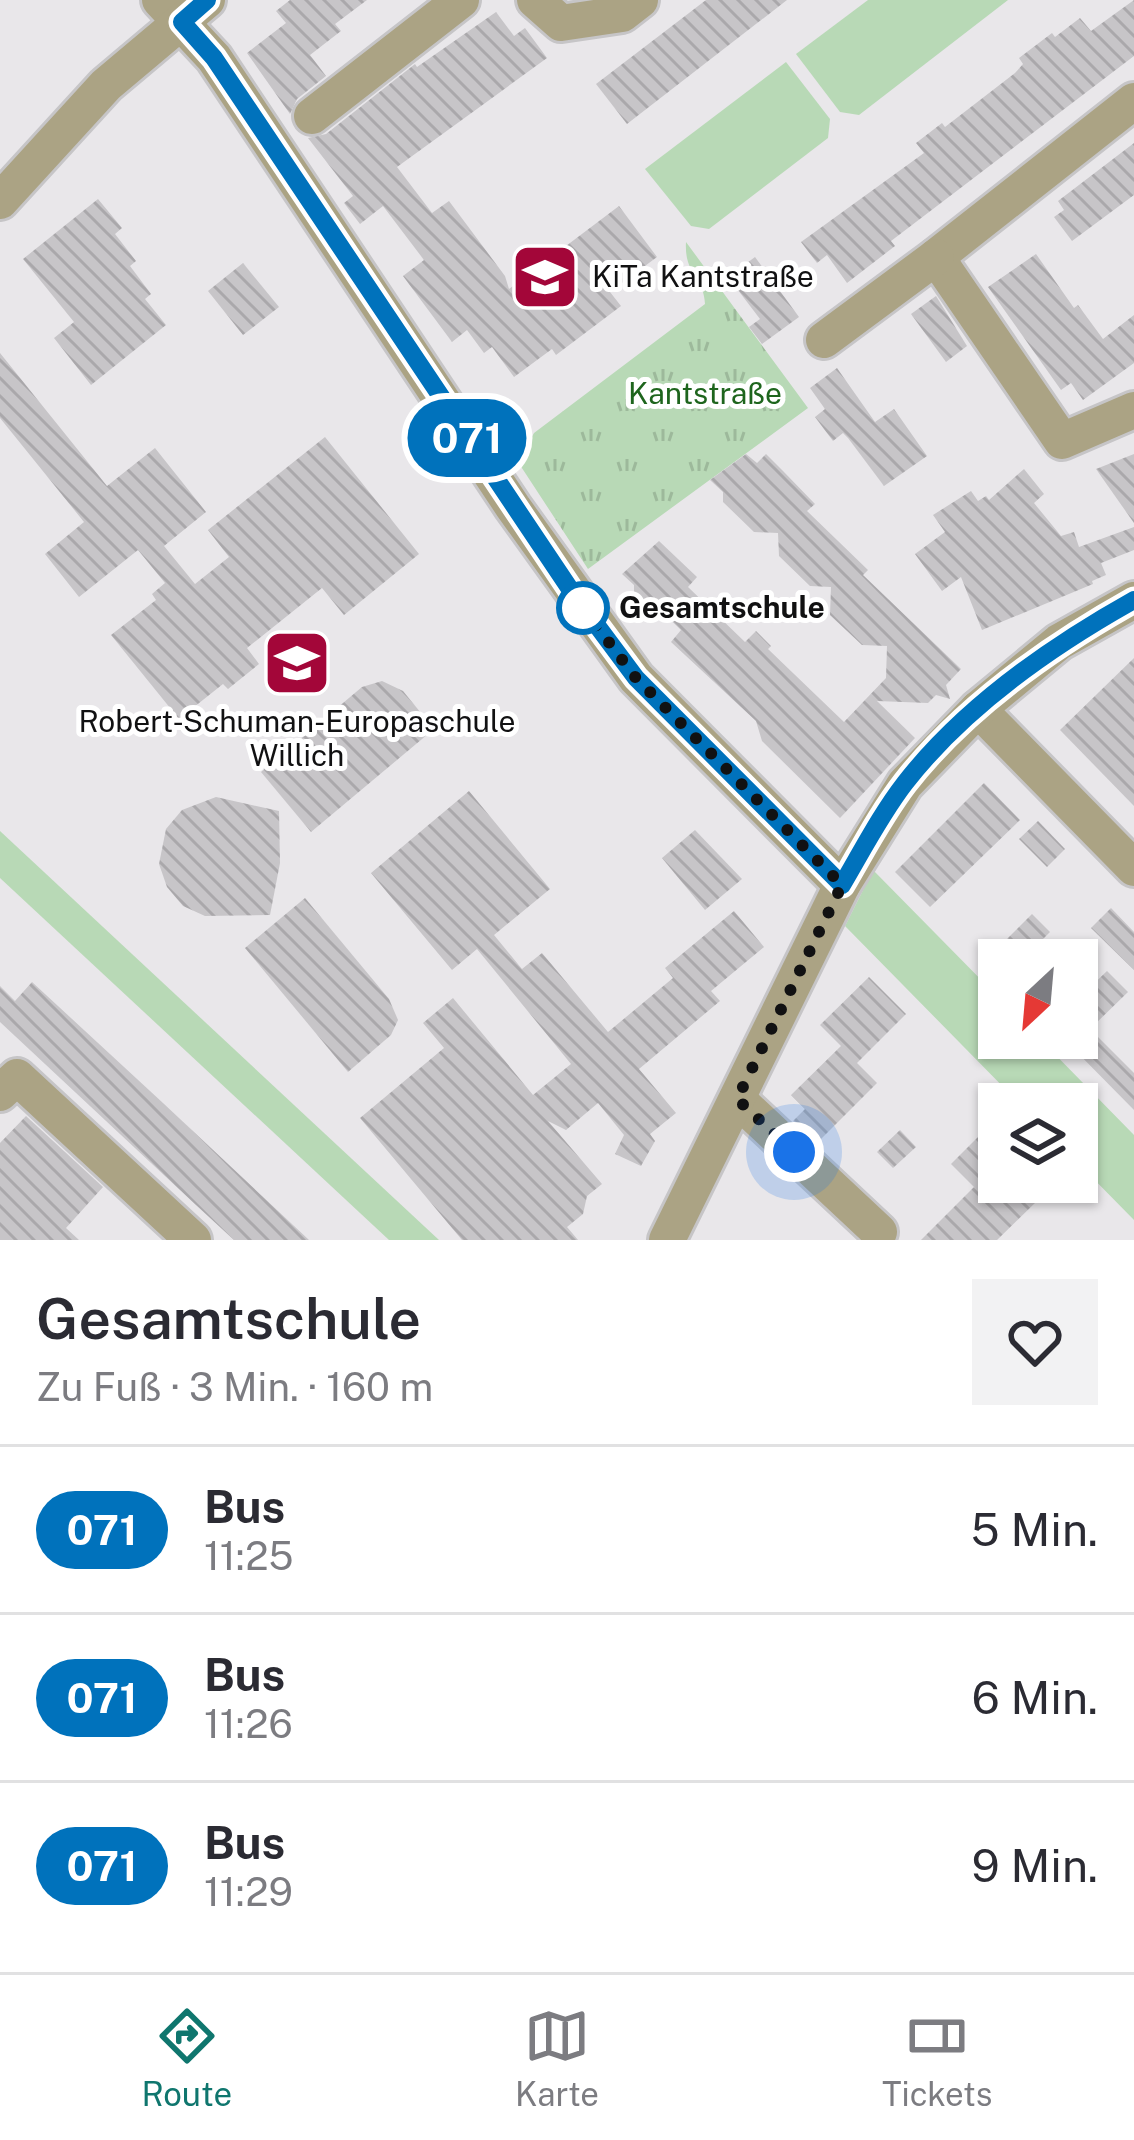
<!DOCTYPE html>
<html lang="de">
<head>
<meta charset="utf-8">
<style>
	:root { --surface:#fff; --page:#f2f2f3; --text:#2b2b33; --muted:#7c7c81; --line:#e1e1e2; --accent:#0f766e }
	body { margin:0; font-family:"Public Sans",sans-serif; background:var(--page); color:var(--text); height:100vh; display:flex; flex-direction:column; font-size:45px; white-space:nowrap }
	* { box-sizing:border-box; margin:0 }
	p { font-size:39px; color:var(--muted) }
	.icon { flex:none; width:66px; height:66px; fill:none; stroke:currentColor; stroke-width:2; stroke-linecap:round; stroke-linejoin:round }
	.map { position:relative; height:1240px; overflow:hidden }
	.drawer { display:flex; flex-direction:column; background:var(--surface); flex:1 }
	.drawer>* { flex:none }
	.badge { padding:0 24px; border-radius:39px; font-size:42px; line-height:78px }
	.needle { width:78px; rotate:206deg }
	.tools { position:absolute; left:978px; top:939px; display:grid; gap:24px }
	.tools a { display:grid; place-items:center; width:120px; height:120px; border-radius:0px; background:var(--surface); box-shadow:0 3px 9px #0004; font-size:60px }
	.you { position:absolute; width:60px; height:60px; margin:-30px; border:9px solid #fff; border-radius:50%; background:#1a73e8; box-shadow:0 0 0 18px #1a73e833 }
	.map>.badge { position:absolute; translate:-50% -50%; box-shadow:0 0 0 6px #fff }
	.round { display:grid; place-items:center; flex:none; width:126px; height:126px; border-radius:0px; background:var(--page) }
	.summary { display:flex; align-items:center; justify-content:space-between; height:204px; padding:0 36px }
	h1 { font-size:57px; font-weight:600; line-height:90px }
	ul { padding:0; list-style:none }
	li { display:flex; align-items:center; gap:36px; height:168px; padding:0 36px; border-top:3px solid var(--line) }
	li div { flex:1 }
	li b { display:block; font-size:45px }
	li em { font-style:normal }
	li .badge { min-width:132px; font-weight:700; text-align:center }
	.dock { display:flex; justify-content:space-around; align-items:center; height:168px; border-top:3px solid var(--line); background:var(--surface); font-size:33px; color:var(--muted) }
	.dock a { display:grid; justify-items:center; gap:6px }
	.dock .active { color:var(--accent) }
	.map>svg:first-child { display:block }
	.grass { fill:#b8d9b6 }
	.park { fill:url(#park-tufts) }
	.building { fill:url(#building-back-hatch) }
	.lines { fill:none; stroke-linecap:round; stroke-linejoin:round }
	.minor-casing { stroke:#c6c5c7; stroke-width:42 }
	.minor { stroke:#aba384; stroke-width:36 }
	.line-casing { stroke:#fff; stroke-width:27 }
	.line { stroke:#0072bc; stroke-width:18 }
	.walk { stroke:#111112; stroke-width:12; stroke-dasharray:0 21.6 }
	.stop-dot { fill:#fff; stroke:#0072bc; stroke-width:6 }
	.labels { text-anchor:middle; stroke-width:10; stroke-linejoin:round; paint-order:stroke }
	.poi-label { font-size:30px; fill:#111112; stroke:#fff; text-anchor:start }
	.park-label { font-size:30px; fill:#1e651d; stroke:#fff }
	.stop-label { font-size:30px; font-weight:bold; fill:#111112; stroke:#fff; text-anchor:start }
</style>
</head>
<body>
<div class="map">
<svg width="1134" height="1240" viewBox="0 0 1134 1240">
	<defs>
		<pattern id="park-tufts" width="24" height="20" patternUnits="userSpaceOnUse" patternTransform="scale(3)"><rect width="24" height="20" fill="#b8d9b6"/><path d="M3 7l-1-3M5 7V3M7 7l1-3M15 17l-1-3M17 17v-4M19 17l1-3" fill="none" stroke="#9db99b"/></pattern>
		<pattern id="building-back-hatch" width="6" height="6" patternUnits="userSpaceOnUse" patternTransform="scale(3)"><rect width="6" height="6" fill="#c7c5c8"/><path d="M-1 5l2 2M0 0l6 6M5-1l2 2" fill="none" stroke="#aaa8ab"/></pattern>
	</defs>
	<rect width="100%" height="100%" fill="#e9e7ea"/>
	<g class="grass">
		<polygon points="868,0 1008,0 859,115 840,112 796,54"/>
		<polygon points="786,62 830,119 828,138 709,229 691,226 645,169"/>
		<polygon points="0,831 439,1240 389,1240 0,878"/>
		<polygon points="873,870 999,998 999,1038 1039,1038 1134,1135 1134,1220 1077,1162 1077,1104 1020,1104 845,926"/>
	</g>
	<path class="park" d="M686,242L808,408L588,569L518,462L534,433L705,304C704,277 684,275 686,242Z"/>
	<g class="building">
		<polygon points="290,0 367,0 335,24 341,31 310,55 326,76 297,99 290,114 247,53 286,23 276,11"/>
		<polygon points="706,0 787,0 627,124 596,84"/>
		<polygon points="1134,0 1134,56 891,241 895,246 847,283 827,255 817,263 801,242 924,153 916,143 942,123 945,127 1015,73 1023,64 1019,58 1052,33 1055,37 1080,18 1091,31"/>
		<polygon points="496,12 514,36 525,28 547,58 397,167 432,213 449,201 505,276 509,289 619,206 657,257 610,292 621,306 556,355 552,349 514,377 492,347 484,353 467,330 452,342 403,276 424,260 383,206 360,224 344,203 353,196 308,138 326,134 415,64 417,67"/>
		<polygon points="1134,143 1134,195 1072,241 1054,217 1064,210 1058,201"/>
		<polygon points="98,199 122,228 115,234 136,261 130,266 151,294 145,299 166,325 91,385 54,338 74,322 23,259"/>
		<polygon points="1036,254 1074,308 1078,305 1103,339 1134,315 1134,363 1083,400 1071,383 1061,390 988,287"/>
		<polygon points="755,257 799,317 762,344 749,327 760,319 728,277"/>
		<polygon points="243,263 279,307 243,335 208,291"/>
		<polygon points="936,296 967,346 946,362 911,314"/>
		<polygon points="0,353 107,486 155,448 206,512 164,546 195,584 229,557 208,530 325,437 419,554 344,615 322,588 247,648 259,664 228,689 223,684 179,719 111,635 156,600 152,594 165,583 138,550 79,597 45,554 84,522 0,418"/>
		<polygon points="837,368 875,422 894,409 927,456 884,486 848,438 843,433 833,441 815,417 825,409 810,388"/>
		<polygon points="746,454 757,463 766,454 783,471 815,504 807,511 868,570 863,575 961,669 946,685 950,699 936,695 928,703 877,701 915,738 840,818 762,741 756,721 671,642 681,630 654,604 645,604 634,594 634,585 622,574 659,541 697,577 688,587 745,642 756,631 771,646 768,649 844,722 886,678 887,646 862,645 830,615 831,587 810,586 779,556 778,533 754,532 723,502 723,492 710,480"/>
		<polygon points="1134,454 1134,523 1096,469"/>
		<polygon points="1024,469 1044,494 1034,503 1061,536 1074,532 1079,547 1134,527 1134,550 1101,563 1106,575 1092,581 1093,584 982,630 961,577 942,591 915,554 945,532 933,515 971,491 978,501 986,496 989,500"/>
		<polygon points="1134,658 1134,806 1060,730"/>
		<polygon points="382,681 403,691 434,729 311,832 261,772 362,687"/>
		<polygon points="984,783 1020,820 930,907 895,872"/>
		<polygon points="469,791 550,889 494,935 522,969 542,953 608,1032 673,978 665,968 734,911 764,947 711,991 720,1001 639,1069 676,1113 650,1134 655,1141 641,1166 615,1154 624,1135 598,1103 566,1130 548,1121 602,1184 587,1196 583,1214 567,1227 578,1240 462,1240 360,1118 444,1048 423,1023 453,998 533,1095 571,1064 477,949 452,970 371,873"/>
		<polygon points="216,797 279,811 280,863 270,915 205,916 183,906 167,887 159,864 166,829 182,810"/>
		<polygon points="1038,821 1065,849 1047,867 1019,839"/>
		<polygon points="695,830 742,879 705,910 662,858"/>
		<polygon points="305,898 389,999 398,1020 391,1035 348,1072 245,948"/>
		<polygon points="1111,908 1134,932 1134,970 1091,928"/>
		<polygon points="1032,914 1050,932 1033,949 1044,960 986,960"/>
		<polygon points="1107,971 1128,992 1090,1029 1134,1073 1134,1110 1063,1038 1077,1038 1077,1000"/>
		<polygon points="869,977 906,1014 857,1063 877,1083 817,1143 793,1121 805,1109 791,1095 841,1046 820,1025"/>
		<polygon points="32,982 163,1103 309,1240 234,1240 196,1205 0,1022 0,986 15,1001"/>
		<polygon points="26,1116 103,1187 66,1228 79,1240 0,1240 0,1143"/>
		<polygon points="999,1116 999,1182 1017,1182 1036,1202 997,1240 921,1240 974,1187 951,1164"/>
		<polygon points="900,1130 916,1147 893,1168 877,1152"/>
	</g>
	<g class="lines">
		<g class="minor-casing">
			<g id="minor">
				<polyline points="160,0 214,58 513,507 636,678 842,885"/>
				<polyline points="535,0 561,23 622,14 640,0"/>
				<polyline points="1134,101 936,257 1062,441 1134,410"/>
				<polyline points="312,116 461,0"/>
				<polyline points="0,201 106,85 207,0"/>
				<polyline points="824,340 936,257"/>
				<polyline points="978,709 1134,868"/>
				<polyline points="0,1093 17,1077 193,1240"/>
				<polyline points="737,1099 879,1232"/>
				<polyline points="667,1240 842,885 905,784 978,709 1059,642 1134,600"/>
			</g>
		</g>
		<use href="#minor" class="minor"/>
	</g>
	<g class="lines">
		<g class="line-casing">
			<path id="line" d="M207,0L182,22L214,58L572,592L636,678L842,885C862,851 881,814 905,783C965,706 1050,647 1134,600"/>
		</g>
		<use href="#line" class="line"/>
		<polyline class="walk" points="583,608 636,678 842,885 737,1099 794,1152"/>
	</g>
	<defs>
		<g id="school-square" transform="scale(3.45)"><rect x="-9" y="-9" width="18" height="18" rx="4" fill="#a30639" stroke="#fff"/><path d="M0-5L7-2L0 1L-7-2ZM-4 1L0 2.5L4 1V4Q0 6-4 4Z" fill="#fff"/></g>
	</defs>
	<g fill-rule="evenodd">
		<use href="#school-square" x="545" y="277"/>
		<use href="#school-square" x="297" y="663"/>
	</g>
	<circle class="stop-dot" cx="583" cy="608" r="24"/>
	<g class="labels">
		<g class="poi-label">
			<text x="592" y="287">KiTa Kantstraße</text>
			<text x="297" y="732" text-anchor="middle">Robert-Schuman-Europaschule<tspan x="297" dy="34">Willich</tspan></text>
		</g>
		<g class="park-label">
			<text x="705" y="404">Kantstraße</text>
		</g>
		<g class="stop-label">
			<text x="619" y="618">Gesamtschule</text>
		</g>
	</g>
</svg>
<div class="tools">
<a><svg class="needle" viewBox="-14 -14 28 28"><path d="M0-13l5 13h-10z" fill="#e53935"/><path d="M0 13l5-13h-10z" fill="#7c7c81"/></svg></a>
<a><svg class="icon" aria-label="layers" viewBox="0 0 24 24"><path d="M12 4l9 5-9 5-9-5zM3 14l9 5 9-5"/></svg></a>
</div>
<div class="you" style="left:794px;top:1152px"></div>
<b class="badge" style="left:467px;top:438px;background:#0072bc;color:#fff">071</b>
</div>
<section class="drawer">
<div class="summary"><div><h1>Gesamtschule</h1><p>Zu Fuß · 3 Min. · 160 m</p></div><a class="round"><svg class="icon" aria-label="heart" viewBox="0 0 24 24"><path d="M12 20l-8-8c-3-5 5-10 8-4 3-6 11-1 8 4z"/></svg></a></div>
<ul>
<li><span class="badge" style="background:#0072bc;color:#fff">071</span><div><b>Bus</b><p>11:25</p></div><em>5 Min.</em></li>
<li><span class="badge" style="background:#0072bc;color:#fff">071</span><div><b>Bus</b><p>11:26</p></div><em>6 Min.</em></li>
<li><span class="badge" style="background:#0072bc;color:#fff">071</span><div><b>Bus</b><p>11:29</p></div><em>9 Min.</em></li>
</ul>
</section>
<nav class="dock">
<a class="active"><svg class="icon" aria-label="directions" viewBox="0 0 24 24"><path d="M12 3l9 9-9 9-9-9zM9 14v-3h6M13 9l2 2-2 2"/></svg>Route</a>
<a><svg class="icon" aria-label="map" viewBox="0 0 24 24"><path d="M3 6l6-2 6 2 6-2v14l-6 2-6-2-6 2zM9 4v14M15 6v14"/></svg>Karte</a>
<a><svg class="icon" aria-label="tickets" viewBox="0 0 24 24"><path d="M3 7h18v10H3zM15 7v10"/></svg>Tickets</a>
</nav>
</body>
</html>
